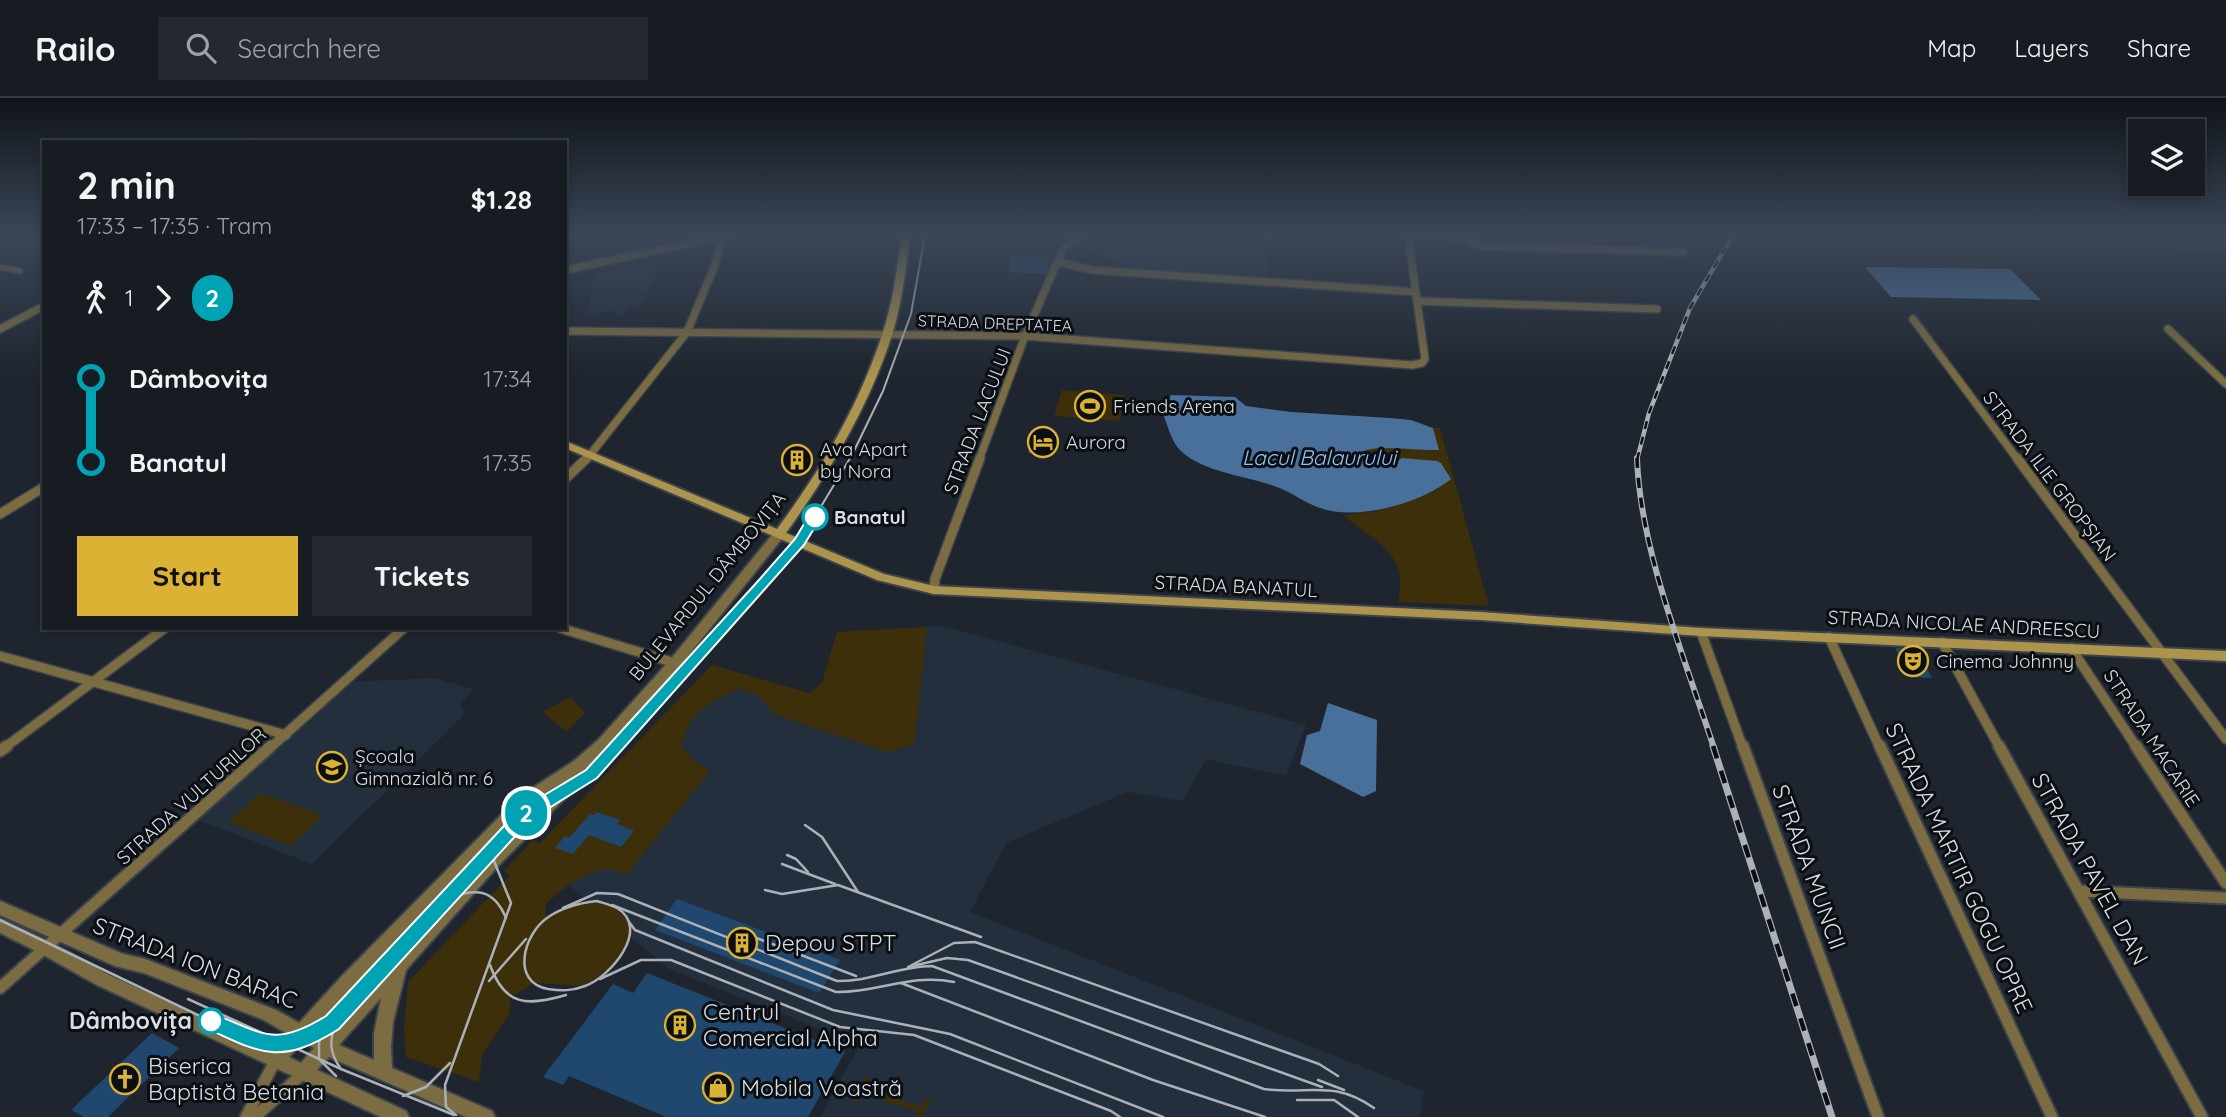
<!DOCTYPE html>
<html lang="en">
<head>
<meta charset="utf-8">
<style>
	:root { --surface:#161c22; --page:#23292f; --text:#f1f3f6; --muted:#9ea1a5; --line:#353a40; --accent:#dbb233 }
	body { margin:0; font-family:Quicksand,sans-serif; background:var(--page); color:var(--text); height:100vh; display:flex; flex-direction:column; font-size:26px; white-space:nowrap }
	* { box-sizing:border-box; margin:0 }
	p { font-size:23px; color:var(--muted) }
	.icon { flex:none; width:38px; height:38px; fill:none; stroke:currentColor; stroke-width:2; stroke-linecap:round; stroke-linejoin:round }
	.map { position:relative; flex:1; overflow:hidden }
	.panel { position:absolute; left:42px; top:42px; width:525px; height:490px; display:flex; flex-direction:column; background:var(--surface); border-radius:0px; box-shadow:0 4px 10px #0003,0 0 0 2px var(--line) }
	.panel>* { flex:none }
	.badge { padding:0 14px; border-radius:23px; font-size:24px; line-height:46px }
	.tools { position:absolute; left:2128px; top:21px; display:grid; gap:14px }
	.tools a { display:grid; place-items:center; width:77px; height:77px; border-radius:0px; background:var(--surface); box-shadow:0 4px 10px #0003,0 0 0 2px var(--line); font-size:35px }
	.map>.badge { position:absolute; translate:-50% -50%; box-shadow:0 0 0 4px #fff }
	.legs { display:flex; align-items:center; gap:10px; height:77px; padding:0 35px; font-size:23px }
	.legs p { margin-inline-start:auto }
	.summary { display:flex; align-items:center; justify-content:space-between; height:119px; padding:0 35px }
	h1 { font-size:38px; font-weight:700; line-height:52px }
	.button { display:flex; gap:14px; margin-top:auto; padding:14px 35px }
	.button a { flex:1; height:80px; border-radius:0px; background:var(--accent); color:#111; font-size:28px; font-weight:700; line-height:80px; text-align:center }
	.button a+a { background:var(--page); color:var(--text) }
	ul { padding:0 35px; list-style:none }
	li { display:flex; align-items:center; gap:24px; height:84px; font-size:26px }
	li i { display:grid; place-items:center; width:10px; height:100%; margin:0 9px; background:currentColor }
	li i::after { content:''; width:18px; height:18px; margin:-9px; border:5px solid; border-radius:50%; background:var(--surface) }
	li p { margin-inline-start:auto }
	li:first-child i { background:linear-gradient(#0000 50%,currentColor 0) }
	li:last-child i { background:linear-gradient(currentColor 50%,#0000 0) }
	header { display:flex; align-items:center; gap:42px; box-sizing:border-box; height:98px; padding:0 35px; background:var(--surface); border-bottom:2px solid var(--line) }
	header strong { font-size:33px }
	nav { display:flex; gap:38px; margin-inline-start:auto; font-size:24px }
	.search { width:490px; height:63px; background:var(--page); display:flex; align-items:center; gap:18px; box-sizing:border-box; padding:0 24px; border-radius:0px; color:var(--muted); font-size:26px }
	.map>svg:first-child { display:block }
	.built { fill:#232f3c }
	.green { fill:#3c2f09 }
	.water { fill:#49709b }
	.building { fill:#20476e }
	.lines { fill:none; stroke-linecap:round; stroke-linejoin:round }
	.pedestrian-casing { stroke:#3c434b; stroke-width:8 }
	.minor-far2-casing { stroke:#3c434b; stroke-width:10 }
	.minor-far1-casing { stroke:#3c434b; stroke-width:12 }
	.minor-casing { stroke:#3c434b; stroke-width:15 }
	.tertiary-casing { stroke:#3c434b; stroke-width:4 }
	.secondary-casing { stroke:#3c434b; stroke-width:4 }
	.pedestrian { stroke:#7b6c41; stroke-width:5 }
	.minor-far2 { stroke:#7b6c41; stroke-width:7 }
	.minor-far1 { stroke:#7b6c41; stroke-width:9 }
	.minor { stroke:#7b6c41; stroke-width:11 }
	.tertiary { fill:#7b6c41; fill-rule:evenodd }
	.secondary { fill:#ad944c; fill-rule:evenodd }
	.tram-far1 { stroke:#acb1b8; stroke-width:2 }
	.tram { stroke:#acb1b8; stroke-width:2.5 }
	.rail-far2-casing { stroke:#acb1b8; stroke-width:4.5 }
	.rail-far1-casing { stroke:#acb1b8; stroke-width:6 }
	.rail-casing { stroke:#acb1b8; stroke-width:7 }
	.rail-far2 { stroke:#0b0e12; stroke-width:2.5; stroke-dasharray:8; stroke-linecap:butt }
	.rail-far1 { stroke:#0b0e12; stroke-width:3.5; stroke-dasharray:10; stroke-linecap:butt }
	.rail { stroke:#0b0e12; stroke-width:4.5; stroke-dasharray:13; stroke-linecap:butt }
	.line-1 { fill:#00a3b4; stroke:#fff; stroke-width:2 }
	.stop-1-dot { fill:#fff; stroke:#00a3b4; stroke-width:3.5 }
	.labels { text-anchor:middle; stroke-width:6; stroke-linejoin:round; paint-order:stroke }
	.far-street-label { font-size:16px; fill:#d9dee4; stroke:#0b0e12 }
	.poi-label { font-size:19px; fill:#d9dee4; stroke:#0b0e12; text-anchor:start }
	.street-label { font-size:19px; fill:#d9dee4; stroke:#0b0e12 }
	.stop-label { font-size:19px; font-weight:bold; fill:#d9dee4; stroke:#0b0e12; text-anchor:start }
	.water-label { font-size:21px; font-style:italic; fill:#93c3f6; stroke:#0b0e12 }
	.near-street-label { font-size:23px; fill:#d9dee4; stroke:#0b0e12 }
	.near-poi-label { font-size:23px; fill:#d9dee4; stroke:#0b0e12; text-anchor:start }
	.near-stop-label { font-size:23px; font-weight:bold; fill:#d9dee4; stroke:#0b0e12; text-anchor:end }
</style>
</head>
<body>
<header>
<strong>Railo</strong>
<div class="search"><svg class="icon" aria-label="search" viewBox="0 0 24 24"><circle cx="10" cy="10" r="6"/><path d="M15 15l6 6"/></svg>Search here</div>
<nav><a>Map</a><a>Layers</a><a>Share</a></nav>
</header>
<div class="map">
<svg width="2226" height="1019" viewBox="0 0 2226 1019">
	<rect width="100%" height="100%" fill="#1e252e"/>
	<g class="built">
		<polygon points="1095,137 1332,137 1332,147 1270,141 1267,181 1135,173 1075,146"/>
		<polygon points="2022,137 2226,137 2226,152 2030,145"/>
		<polygon points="658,164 654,181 641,209 629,208 624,218 614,218 616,213 586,216 594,190 565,190 565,188 593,186 597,176"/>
		<polygon points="943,528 1306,627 1286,678 1206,661 1182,703 1128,694 1006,745 970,814 1424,993 1420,1019 820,1019 860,947 669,871 530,755 712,567 809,595 822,585 837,534"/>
		<polygon points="433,580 474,591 460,606 464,617 312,766 196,721 349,584"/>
	</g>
	<g class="green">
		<polygon points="1062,292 1125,297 1119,323 1054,318"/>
		<path d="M1433,330H1440L1489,508L1398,504C1410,455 1374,443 1343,417L1376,413L1439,391L1402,360C1389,368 1375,368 1364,356V353L1376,349L1438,352Z"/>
		<path d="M927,529L914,647L888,654L776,617L757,597L739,591C708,605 691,612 681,647L693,662L710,673L627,776C621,775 611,770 605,771C584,774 560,792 546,806V821C582,799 607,792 634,831L620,862L586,888L535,885L510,899V915L482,957L479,984L406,959L404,931L408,884L510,777L504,773L533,742L540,745L712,567L809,595L822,585L837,534Z"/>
		<polygon points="571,599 585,615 567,634 542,614"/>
		<polygon points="260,695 323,717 292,748 228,724"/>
		<polygon points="865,978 869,980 865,989 921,1009 926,1000 931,1002 923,1019 917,1019 918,1014 863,995 858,1004 853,1002"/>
	</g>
	<g class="water">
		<polygon points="1865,169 2010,171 2041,202 1891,199"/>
		<path d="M1171,297L1235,299L1246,308L1291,314L1390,320L1411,322L1433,330L1439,352C1420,353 1378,347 1364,353V356L1372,364L1391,367L1402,360L1437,363L1441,365L1451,381C1420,406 1357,423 1320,410C1304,405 1292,394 1277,389C1248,378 1199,374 1178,350C1171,341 1167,326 1163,316Z"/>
		<polygon points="1328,605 1377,622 1376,693 1363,699 1300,666 1307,637 1320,633"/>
	</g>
	<g class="building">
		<polygon points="1010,157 1049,159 1048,169 1046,176 1009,174"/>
		<polygon points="1034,332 1057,334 1052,356 1028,355"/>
		<polygon points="793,355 811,357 801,372 783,369"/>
		<polygon points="1895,550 1916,551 1932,580 1912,579"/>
		<polygon points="597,714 620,722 617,726 634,733 621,749 589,737 573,756 555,750 565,738 569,740 590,716 594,717"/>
		<polygon points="677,801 742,825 840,862 819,895 655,832"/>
		<polygon points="647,875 845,954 808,1019 666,1019 569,978 563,987 543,979 613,886 633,895"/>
		<polygon points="152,935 179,950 108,1019 84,1019 71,1012"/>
	</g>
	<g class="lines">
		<g class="pedestrian-casing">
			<polyline id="pedestrian" points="0,169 20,173"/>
		</g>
		<g class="minor-far2-casing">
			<g id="minor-far2">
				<polyline points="1408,137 1459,139 1479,148 1683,154"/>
				<polyline points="1058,164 1093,172 1416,194"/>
				<polyline points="565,172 729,137"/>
				<polyline points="1417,203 1657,211"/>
				<polyline points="1913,221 2018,362"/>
				<polyline points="0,231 44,208"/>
				<polyline points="2168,231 2226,286"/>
				<polyline points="565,233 1025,238 1412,267 1422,265 1425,261 1408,137"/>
				<polyline points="586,362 687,234 715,167 723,137"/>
				<polyline points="979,362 1025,238 1063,151 1082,137"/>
			</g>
		</g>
		<g class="minor-far1-casing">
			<g id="minor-far1">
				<polyline points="2017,360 2226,641"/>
				<polyline points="565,381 587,360"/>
				<polyline points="0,416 44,389"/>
				<polyline points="934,492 935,481 980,360"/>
				<polyline points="560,530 675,565"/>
				<polyline points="1701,534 1743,650"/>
				<polyline points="1829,539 1880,650"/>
				<polyline points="1942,544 2000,650"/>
				<polyline points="2071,550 2137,650"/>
				<polyline points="0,558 286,637"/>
				<polyline points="4,650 165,530"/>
				<polyline points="270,650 404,530"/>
			</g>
		</g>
		<g class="minor-casing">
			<g id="minor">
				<polyline points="1743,648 1878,1019"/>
				<polyline points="1880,648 2052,1019"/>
				<polyline points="1999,648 2202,1019"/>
				<polyline points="2136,648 2226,785"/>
				<polyline points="0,653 7,648"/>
				<polyline points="2079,793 2226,800"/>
				<polyline points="0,890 271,648"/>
				<polyline points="246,1019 275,963"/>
				<polyline points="255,1019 302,976"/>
			</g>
		</g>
		<g class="tertiary-casing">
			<path id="tertiary" d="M780,431L786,435L784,438L680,568L609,649L592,664L595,668L593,672L499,767L406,872L393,924L391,949L392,970L492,1013L495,1019H466L329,959L317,972L406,1013L409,1019H381L304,983L296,982L295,979L97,887L40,855L0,835V821L52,845L109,877L274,952L288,936L264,922L144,875L115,868L0,817V803L123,856L145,861L276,912L299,925L340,880L520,698L574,663L599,641L670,562L776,432ZM562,685L489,759L325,939L314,933L352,890L530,706ZM381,900L374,936V962L339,947ZM303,944L314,950L301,965L289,959Z"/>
		</g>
		<g class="secondary-casing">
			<path id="secondary" d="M902,137H910C906,171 902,205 892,237C869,308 830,374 786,435L884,476L934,488L1481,514L1701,530L2226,553V563L1701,538L1481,522L934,496L877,482L565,350V343L777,431C821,372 859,307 882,237C893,205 897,171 902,137Z"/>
		</g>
		<use href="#pedestrian" class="pedestrian"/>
		<use href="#minor-far2" class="minor-far2"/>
		<use href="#minor-far1" class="minor-far1"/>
		<use href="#minor" class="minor"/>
		<use href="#tertiary" class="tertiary"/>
		<use href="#secondary" class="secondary"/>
		<polyline class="tram-far1" points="615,650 802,440 852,357 883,293 911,216 925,137"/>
		<g class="tram">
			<polyline points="805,727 822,739 858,794"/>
			<polyline points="787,757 796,761 808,774"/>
			<polyline points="782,766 835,786"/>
			<polyline points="765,792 782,796 838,787 981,839"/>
			<path d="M447,800C475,791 493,789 506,820"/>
			<path d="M597,803C603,805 611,807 617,810C652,831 609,880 585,888C572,893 562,893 548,891C510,884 524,836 547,820C562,809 579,805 597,803Z"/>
			<path d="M612,807L836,894C878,895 910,875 954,884"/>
			<path d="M563,810L597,795L618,796L837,883C870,884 899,868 932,868L1264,991C1310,997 1332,981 1374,1010"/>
			<path d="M0,822L254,944C290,948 316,938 344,915L524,717L592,676L617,648"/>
			<polyline points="629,824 635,832 833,912 950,936 1163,1019"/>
			<polyline points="738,833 856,878"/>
			<path d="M490,867C505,909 528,908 566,897"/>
			<polyline points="600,881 641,862 671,862 840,929 914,937 1111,1013 1120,1019"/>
			<polyline points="489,883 526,841"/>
			<polyline points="901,885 1153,982 1265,1019"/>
			<polyline points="188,901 341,971 454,1017"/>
			<path d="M338,923C328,940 329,955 341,971"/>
			<polyline points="325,927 319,944 319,961 336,978"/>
			<polyline points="1318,982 1344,992"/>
			<polyline points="1322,989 968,862 947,860 908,869 954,845 975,844 1319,966 1338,978"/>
			<polyline points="403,998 426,989 450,965"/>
			<polyline points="1297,1002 1334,1002 1358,1019"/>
			<polyline points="456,1017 446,1009 445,987 511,805 494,763 498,748"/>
		</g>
		<g class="rail-far2-casing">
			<polyline id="rail-far2" points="1637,362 1649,315 1690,210 1733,137"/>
		</g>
		<g class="rail-far1-casing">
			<path id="rail-far1" d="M1637,360C1640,452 1685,561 1714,650"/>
		</g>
		<g class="rail-casing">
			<polyline id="rail" points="1713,648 1832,1019"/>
		</g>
		<use href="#rail-far2" class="rail-far2"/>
		<use href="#rail-far1" class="rail-far1"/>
		<use href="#rail" class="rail"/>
	</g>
	<linearGradient id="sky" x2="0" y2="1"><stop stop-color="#101419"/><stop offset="0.49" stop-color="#3b4657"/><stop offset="1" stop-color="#3b4657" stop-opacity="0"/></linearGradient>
	<rect width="2226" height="279" fill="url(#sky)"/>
	<path class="line-1" d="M815,415L821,419L804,447L597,680L530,722L339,931C282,967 262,957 204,929L202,923L204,917L211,915C262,934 273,951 326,918L518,713L586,672L759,482L795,441L810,416Z"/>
	<defs>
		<g id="stadium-ring" transform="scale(1.575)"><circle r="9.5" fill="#0b0e12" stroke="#dbb233" stroke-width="1.5"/><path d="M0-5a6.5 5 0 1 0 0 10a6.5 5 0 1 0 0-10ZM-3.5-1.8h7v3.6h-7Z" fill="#dbb233"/></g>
		<g id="hotel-ring" transform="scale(1.575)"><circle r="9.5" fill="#0b0e12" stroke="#dbb233" stroke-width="1.5"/><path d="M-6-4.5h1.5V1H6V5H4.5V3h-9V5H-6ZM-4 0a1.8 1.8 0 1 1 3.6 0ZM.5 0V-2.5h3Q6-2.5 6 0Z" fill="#dbb233"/></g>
		<g id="building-ring" transform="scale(1.575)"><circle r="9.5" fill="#0b0e12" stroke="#dbb233" stroke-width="1.5"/><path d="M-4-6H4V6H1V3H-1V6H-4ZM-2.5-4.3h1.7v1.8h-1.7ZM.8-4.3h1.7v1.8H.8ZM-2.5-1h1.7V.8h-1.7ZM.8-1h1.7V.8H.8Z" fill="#dbb233"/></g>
		<g id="theatre-ring" transform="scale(1.575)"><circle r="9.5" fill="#0b0e12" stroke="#dbb233" stroke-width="1.5"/><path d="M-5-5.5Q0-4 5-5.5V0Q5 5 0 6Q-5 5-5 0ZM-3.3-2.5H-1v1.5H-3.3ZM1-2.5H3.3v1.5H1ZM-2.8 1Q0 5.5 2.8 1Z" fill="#dbb233"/></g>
		<g id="school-ring" transform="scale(1.575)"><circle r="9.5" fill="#0b0e12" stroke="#dbb233" stroke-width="1.5"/><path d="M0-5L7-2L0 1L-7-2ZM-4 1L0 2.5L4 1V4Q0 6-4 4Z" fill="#dbb233"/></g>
		<g id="church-ring" transform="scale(1.575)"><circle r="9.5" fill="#0b0e12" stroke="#dbb233" stroke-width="1.5"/><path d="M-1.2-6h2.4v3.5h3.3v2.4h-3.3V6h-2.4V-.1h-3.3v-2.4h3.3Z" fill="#dbb233"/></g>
		<g id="shop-ring" transform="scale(1.575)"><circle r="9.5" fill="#0b0e12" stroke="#dbb233" stroke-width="1.5"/><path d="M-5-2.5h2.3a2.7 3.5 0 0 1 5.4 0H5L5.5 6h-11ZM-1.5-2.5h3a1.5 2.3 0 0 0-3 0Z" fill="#dbb233"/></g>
	</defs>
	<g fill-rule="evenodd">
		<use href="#stadium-ring" x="1090" y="308"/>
		<use href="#hotel-ring" x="1043" y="344"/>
		<use href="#building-ring" x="797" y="362"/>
		<use href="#theatre-ring" x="1913" y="563"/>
		<use href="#school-ring" x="332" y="669"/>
		<use href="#building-ring" x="742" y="845"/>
		<use href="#building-ring" x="680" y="927"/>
		<use href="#church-ring" x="125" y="981"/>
		<use href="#shop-ring" x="718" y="990"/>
	</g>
	<g class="stop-1-dot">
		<circle cx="815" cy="419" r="12"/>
		<circle cx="211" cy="923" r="12"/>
	</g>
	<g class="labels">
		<g class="far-street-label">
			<text transform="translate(995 225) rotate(2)" y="6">STRADA DREPTATEA</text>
		</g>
		<g class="poi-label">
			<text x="1113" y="315">Friends Arena</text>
			<text x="1066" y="351">Aurora</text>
			<text x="820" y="358">Ava Apart<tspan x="820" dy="22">by Nora</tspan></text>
			<text x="1936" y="570">Cinema Johnny</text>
			<text x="355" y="665">Școala<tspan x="355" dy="22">Gimnazială nr. 6</tspan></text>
		</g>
		<g class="street-label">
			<text transform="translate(977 323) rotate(-69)" y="7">STRADA LACULUI</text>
			<text transform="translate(2050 378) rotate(53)" y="7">STRADA ILIE GROPȘIAN</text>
			<text transform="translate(707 488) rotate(-51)" y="7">BULEVARDUL DÂMBOVIȚA</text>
			<text transform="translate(1236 488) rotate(3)" y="7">STRADA BANATUL</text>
			<text transform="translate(1964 526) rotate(3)" y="7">STRADA NICOLAE ANDREESCU</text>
			<text transform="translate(2152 640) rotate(57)" y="7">STRADA MACARIE</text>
			<text transform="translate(191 698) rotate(-42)" y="7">STRADA VULTURILOR</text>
		</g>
		<g class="stop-label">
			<text x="834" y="426">Banatul</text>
		</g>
		<g class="water-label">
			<text x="1319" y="367">Lacul Balaurului</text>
		</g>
		<g class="near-street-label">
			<text transform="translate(1809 769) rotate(70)" y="8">STRADA MUNCII</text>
			<text transform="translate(1959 770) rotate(65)" y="8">STRADA MARTIR GOGU OPRE</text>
			<text transform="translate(2090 771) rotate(61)" y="8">STRADA PAVEL DAN</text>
			<text transform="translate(195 865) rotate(21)" y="8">STRADA ION BARAC</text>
		</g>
		<g class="near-poi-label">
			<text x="765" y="853">Depou STPT</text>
			<text x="703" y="922">Centrul<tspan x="703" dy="26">Comercial Alpha</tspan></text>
			<text x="148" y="976">Biserica<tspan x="148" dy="26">Baptistă Betania</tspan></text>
			<text x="741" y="998">Mobila Voastră</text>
		</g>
		<g class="near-stop-label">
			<text x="192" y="931">Dâmbovița</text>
		</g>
	</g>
</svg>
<div class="tools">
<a><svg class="icon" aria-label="layers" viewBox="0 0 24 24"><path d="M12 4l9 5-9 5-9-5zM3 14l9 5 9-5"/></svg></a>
</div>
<b class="badge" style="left:526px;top:715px;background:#00a3b4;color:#fff">2</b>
<section class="panel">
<div class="summary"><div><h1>2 min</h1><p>17:33 – 17:35 · Tram</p></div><b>$1.28</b></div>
<div class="legs"><svg class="icon" aria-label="walk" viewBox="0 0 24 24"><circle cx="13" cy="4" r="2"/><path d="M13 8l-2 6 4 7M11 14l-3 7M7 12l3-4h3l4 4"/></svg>1<svg class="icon" aria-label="forward" viewBox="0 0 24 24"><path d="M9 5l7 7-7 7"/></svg><b class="badge" style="background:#00a3b4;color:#fff">2</b></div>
<ul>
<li><i style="color:#00a3b4"></i><b>Dâmbovița</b><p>17:34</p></li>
<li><i style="color:#00a3b4"></i><b>Banatul</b><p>17:35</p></li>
</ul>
<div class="button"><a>Start</a><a>Tickets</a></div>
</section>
</div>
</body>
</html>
